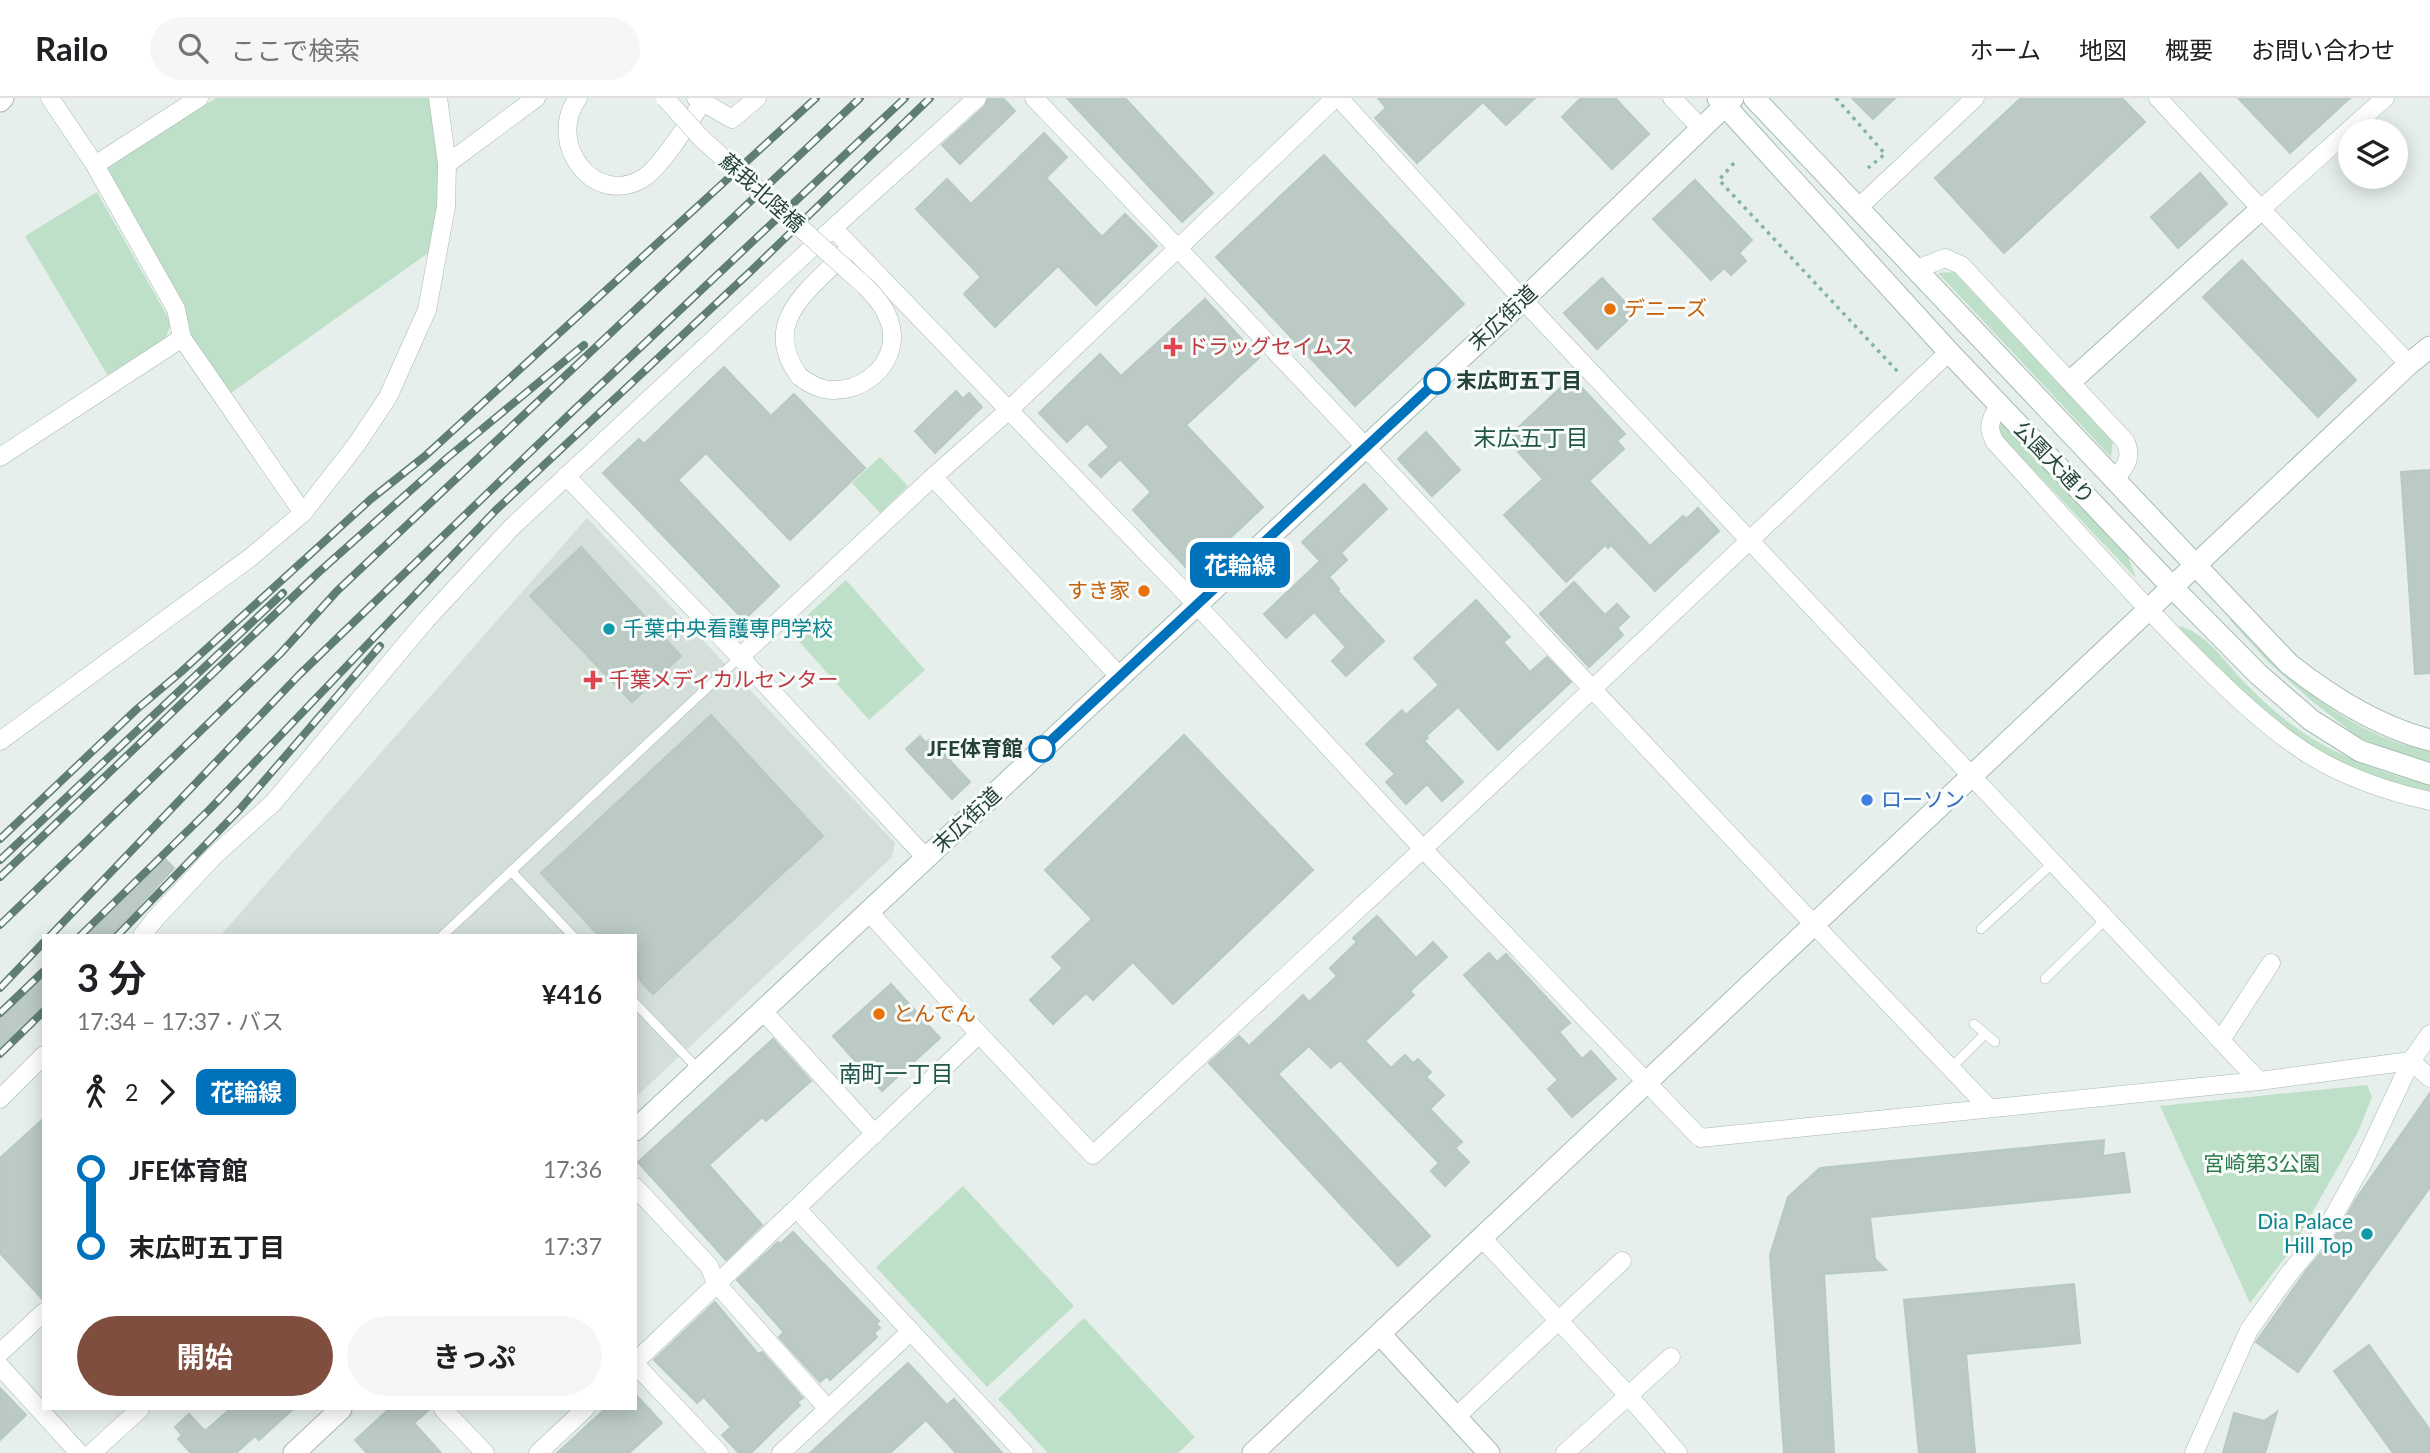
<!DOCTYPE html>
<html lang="ja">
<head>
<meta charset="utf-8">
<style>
	:root { --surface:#fff; --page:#f6f6f6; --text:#202124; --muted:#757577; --line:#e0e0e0; --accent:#7f4e3f }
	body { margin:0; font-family:Lato,"Noto Sans JP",sans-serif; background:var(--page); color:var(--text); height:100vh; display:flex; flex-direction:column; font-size:26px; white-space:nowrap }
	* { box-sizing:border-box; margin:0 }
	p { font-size:23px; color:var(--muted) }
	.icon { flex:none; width:38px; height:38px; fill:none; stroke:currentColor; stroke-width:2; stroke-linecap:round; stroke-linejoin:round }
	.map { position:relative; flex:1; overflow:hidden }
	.side { position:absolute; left:42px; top:836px; width:595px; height:476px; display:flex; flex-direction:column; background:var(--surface); border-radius:0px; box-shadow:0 4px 18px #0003 }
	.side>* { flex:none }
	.badge { padding:0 14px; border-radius:10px; font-size:24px; line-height:46px }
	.tools { position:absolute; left:2338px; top:21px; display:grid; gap:14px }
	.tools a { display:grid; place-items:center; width:70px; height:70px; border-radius:50%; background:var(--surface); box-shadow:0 4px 18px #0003; font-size:35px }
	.map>.badge { position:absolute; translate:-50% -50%; box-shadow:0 0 0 4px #fff }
	.legs { display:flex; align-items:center; gap:10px; height:77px; padding:0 35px; font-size:23px }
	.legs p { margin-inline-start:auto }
	.summary { display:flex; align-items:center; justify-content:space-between; height:119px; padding:0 35px }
	h1 { font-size:38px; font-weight:700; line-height:52px }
	.primary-button { display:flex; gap:14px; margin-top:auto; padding:14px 35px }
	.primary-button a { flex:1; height:80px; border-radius:42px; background:var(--accent); color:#fff; font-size:28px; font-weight:700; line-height:80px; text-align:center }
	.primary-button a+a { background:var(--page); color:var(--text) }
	ul { padding:0 35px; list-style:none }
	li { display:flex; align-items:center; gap:24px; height:77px; font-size:26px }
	li i { display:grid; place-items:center; width:10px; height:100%; margin:0 9px; background:currentColor }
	li i::after { content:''; width:18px; height:18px; margin:-9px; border:5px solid; border-radius:50%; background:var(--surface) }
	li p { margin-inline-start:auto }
	li:first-child i { background:linear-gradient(#0000 50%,currentColor 0) }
	li:last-child i { background:linear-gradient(currentColor 50%,#0000 0) }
	header { display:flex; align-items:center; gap:42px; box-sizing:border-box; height:98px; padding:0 35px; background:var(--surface); border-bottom:2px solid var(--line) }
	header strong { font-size:33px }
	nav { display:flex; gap:38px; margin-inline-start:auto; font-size:24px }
	.search { width:490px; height:63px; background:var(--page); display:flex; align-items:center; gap:18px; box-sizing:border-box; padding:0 24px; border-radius:38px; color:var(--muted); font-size:26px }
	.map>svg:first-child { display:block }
	.built { fill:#d4dfda }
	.green { fill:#bfe0c8 }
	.building { fill:#bbcac4; stroke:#b8c9c2; stroke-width:2 }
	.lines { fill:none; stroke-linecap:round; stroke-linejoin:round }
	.lane-casing { stroke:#a8b8b2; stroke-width:10 }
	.street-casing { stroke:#a8b8b2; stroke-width:19 }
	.secondary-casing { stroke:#a4bbb3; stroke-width:23 }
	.path { stroke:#86b3a5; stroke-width:3.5; stroke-dasharray:3.5 5; stroke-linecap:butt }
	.lane { stroke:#fff; stroke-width:9 }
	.street { stroke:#fff; stroke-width:18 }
	.secondary { stroke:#fff; stroke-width:21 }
	.rail-casing { stroke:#5f7d75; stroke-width:8 }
	.rail { stroke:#f7fbf9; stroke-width:5; stroke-dasharray:16; stroke-linecap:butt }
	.street-bridge-casing { stroke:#a8b8b2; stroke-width:19; stroke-linecap:butt }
	.street-bridge { stroke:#fff; stroke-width:18 }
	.line-1-casing { stroke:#fff; stroke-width:16 }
	.line-1 { stroke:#0072bc; stroke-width:10 }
	.food-dot { fill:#e8710a; stroke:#f7fbf9; stroke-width:2.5 }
	.health-dot { fill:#e0444e; stroke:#f7fbf9; stroke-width:2.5 }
	.stop-1-dot { fill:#fff; stroke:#0072bc; stroke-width:3.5 }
	.culture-dot { fill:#0f9aa8; stroke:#f7fbf9; stroke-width:2.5 }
	.shop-dot { fill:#3f7fe0; stroke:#f7fbf9; stroke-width:2.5 }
	.labels { text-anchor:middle; stroke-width:6; stroke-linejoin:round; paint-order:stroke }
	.street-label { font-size:21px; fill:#24423a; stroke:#f7fbf9 }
	.food-label { font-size:21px; fill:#c56008; stroke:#f7fbf9; text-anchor:start }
	.health-label { font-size:21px; fill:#be3a42; stroke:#f7fbf9; text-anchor:start }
	.stop-label { font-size:21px; font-weight:bold; fill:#24423a; stroke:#f7fbf9; text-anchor:start }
	.culture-label { font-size:21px; fill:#0d838f; stroke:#f7fbf9; text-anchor:start }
	.shop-label { font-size:21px; fill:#366cbe; stroke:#f7fbf9; text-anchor:start }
	.park-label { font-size:21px; fill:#2d7a4b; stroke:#f7fbf9 }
	.neighbourhood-label { font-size:23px; fill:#1f5548; stroke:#f7fbf9 }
</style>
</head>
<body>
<header>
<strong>Railo</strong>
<div class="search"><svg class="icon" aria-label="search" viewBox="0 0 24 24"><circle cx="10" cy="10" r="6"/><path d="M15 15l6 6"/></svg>ここで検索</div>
<nav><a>ホーム</a><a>地図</a><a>概要</a><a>お問い合わせ</a></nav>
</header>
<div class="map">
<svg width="2430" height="1355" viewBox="0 0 2430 1355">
	<rect width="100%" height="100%" fill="#e6efeb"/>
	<polygon class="built" points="587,420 895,745 892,759 635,1000 635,838 220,838"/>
	<g class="green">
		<polygon points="216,0 434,0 443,87 431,153 228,297 197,251 175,202 101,70"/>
		<polygon points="97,94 171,225 166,240 108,278 25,138"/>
		<polygon points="1954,174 2113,343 2111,359 1938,175"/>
		<polygon points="1999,322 2120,450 2128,459 2136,480 1997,334"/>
		<polygon points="880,359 908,388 880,415 852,385"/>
		<polygon points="846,482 925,572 869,622 790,533"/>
		<path d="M2231,521C2286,580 2348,637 2430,653V664L2396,656L2357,638L2313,604L2269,565L2230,522Z"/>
		<path d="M2178,528C2206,534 2224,563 2243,583C2257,597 2271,611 2287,623C2328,655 2380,675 2430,687V694C2317,673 2253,608 2178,528Z"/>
		<polygon points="2367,987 2372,999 2358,1034 2291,1152 2250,1205 2160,1008"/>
		<polygon points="963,1088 1074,1208 987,1289 876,1169"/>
		<polygon points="1084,1220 1195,1339 1178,1355 1048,1355 998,1301"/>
	</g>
	<g class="building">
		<polygon points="988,0 1003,0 1015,13 960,66 942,47 985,8"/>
		<polygon points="1067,0 1125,0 1213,95 1182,124"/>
		<polygon points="1378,0 1535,0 1506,27 1483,4 1417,65 1375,20 1386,10"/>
		<polygon points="1581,0 1615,0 1649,36 1612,71 1562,19"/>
		<polygon points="1852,0 1895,0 1873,21"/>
		<polygon points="2021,0 2122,0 2145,24 2004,155 1935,80"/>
		<polygon points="2238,0 2350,0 2290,55"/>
		<polygon points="1044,35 1067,59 1046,80 1102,139 1125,116 1157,148 1096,207 1058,168 995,229 964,196 981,179 916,111 947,81 971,106"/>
		<polygon points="1324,57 1464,206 1355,308 1216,159"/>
		<polygon points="2200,75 2227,106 2178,150 2151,119"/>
		<polygon points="1695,82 1752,142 1739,155 1746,163 1731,177 1724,170 1711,182 1653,121"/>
		<polygon points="2242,162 2356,282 2318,319 2203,199"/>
		<polygon points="1602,180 1635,215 1597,251 1564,215"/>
		<polygon points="1205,201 1259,260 1186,327 1263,409 1192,476 1133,412 1151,394 1120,361 1101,379 1089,367 1109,349 1087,325 1067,344 1039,315 1100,256 1121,278"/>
		<polygon points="724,269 771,318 794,296 865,370 790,442 706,355 678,382 779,488 744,522 603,375 639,341 644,346"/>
		<polygon points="1572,279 1625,336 1617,343 1624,351 1589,383 1650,448 1683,418 1686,421 1698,410 1719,433 1655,493 1611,447 1608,450 1605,447 1566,484 1504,417 1543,381 1506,341"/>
		<polygon points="956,293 963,301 969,295 982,309 935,355 915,333"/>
		<polygon points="1426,334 1460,372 1432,398 1398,361"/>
		<polygon points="2430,372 2430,575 2415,576 2401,374"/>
		<polygon points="1364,386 1387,411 1341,455 1347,462 1329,479 1339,491 1337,492 1384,543 1346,578 1332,563 1346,549 1314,514 1286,540 1264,516 1320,463 1302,444"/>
		<polygon points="581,449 681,558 632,604 530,498"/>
		<polygon points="1574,484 1605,517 1617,506 1629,519 1617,530 1623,537 1589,569 1540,516"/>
		<polygon points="1476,502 1510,539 1503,544 1530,574 1547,559 1571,584 1498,652 1458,609 1426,638 1428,640 1424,643 1463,684 1442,703 1427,686 1406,706 1386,684 1395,676 1366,646 1402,612 1406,617 1439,587 1414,560"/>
		<polygon points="711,617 823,738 653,896 635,877 635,838 599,838 541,775"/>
		<polygon points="1184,637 1313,772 1173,906 1133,864 1093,902 1086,895 1053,926 1030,902 1063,870 1052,859 1092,821 1045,772"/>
		<polygon points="920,638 926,645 930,641 970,684 952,701 906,651"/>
		<polygon points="165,761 174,770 111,838 84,838"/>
		<polygon points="1377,818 1416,860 1433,844 1447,859 1410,893 1414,897 1365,943 1391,970 1405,957 1413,965 1418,961 1431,974 1426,979 1444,997 1430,1011 1462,1044 1455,1050 1469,1064 1445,1088 1431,1073 1439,1065 1340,962 1331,970 1309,948 1278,976 1430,1138 1398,1168 1209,965 1239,938 1249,948 1303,897 1309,904 1337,878 1330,870 1357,844 1353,840"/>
		<polygon points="1489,855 1497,864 1506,856 1570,925 1559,934 1582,961 1591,953 1616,981 1572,1019 1548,991 1558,982 1464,877"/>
		<polygon points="44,877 44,909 0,951 0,920"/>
		<polygon points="891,886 940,940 882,993 833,938"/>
		<polygon points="773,941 811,983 766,1023 762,1019 709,1067 762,1127 726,1162 638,1064"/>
		<polygon points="2430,995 2430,1089 2298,1274 2256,1244 2305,1174 2336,1137 2356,1101"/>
		<polygon points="44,1020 44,1203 0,1155 0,1060"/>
		<polygon points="2104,1042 2103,1058 2124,1055 2130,1094 1870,1119 1875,1161 1886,1172 1824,1176 1834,1355 1784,1355 1770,1157 1788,1099 1820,1070"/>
		<polygon points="793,1134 879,1223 876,1226 880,1230 874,1235 877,1239 830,1282 827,1278 820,1284 779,1239 784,1234 737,1182 778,1144 780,1146"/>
		<polygon points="2074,1186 2080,1245 1966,1256 1975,1355 1919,1355 1904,1202"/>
		<polygon points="715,1204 758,1256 762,1254 803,1300 797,1304 800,1307 751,1355 739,1355 722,1337 731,1329 704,1299 697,1305 654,1262"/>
		<polygon points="2369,1247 2430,1332 2430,1355 2393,1355 2334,1273"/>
		<polygon points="908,1265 947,1307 954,1301 1002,1355 956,1355 926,1322 890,1355 810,1355"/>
		<polygon points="0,1290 26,1317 0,1342"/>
		<polygon points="635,1296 662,1325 629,1355 557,1355 605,1311 635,1311"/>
		<polygon points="230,1311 293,1311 259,1342 255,1338 236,1355 191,1355 178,1341 182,1337 175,1329 189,1316 205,1333"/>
		<polygon points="389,1311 430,1311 414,1325 441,1355 367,1355 355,1342"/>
		<polygon points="2277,1314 2265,1355 2223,1355 2234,1315 2264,1323"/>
	</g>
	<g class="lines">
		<g class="lane-casing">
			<g id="lane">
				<polyline points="511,773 573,838"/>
				<polyline points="1981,831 2054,764"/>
				<polyline points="442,838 740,559"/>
				<polyline points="2045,881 2107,820"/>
				<polyline points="635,905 699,972"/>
				<polyline points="1974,926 1995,944"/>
				<polyline points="1951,970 1985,936"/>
			</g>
		</g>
		<g class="street-casing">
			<g id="street">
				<polyline points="50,0 95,67 176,211 182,240 303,415"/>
				<path d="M578,0C545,45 595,112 645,79C661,68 690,23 702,5"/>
				<polyline points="696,0 732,21 757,0"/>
				<path d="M1034,0C1356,333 1668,677 1989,1010"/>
				<polyline points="1339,0 1523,202 2259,983"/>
				<polyline points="1672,0 1701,30"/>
				<polyline points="2158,0 2261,111 2409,266"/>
				<polyline points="447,66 536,0"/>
				<polyline points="95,67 199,0"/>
				<polyline points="1858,110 1975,0"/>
				<polyline points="2261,111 2385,0"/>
				<polyline points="833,130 1197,507 1423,751 1700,1040 2259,983 2411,963 2430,980"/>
				<path d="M1917,171L1945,160L1961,167L2125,343C2133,358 2126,368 2116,380"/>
				<path d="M800,279C758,224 811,191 847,153"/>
				<path d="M1999,307C1991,321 1986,329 1995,344C2056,411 2116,479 2179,543C2218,582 2256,621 2302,652C2341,678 2385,693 2430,703"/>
				<polyline points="0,359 182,240"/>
				<polyline points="566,378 740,559 926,760"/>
				<polyline points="933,379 1120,579"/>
				<polyline points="740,559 933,379 1009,312 1335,0"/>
				<polyline points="0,643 251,459 303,415 356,347 388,299 427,212 446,109 447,66 438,0"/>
				<polyline points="869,814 979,936 1093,1057 1423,751 1949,254"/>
				<polyline points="142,838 155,821 215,757 273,705 426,522 512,429 833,130 977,0"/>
				<polyline points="763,913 875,1036"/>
				<polyline points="2221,942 2271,865"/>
				<polyline points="0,1001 44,957"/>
				<polyline points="635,1089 709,1168 716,1185 828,1311"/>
				<polyline points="797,1111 1024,1355"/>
				<polyline points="1482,1140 1628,1297 1678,1355"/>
				<polyline points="0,1255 44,1214"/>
				<polyline points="635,1264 979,936"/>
				<polyline points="635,1266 719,1355"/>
				<polyline points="0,1268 79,1355"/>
				<polyline points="443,1311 485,1355"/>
				<polyline points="1456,1319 1622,1163"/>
				<polyline points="92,1355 140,1311"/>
				<polyline points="538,1355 585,1311"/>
				<polyline points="781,1355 910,1234"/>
				<polyline points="1565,1355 1671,1259"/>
				<polyline points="2194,1355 2249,1232 2288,1177 2327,1130 2363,1065 2411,963 2430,936"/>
			</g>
		</g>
		<g class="secondary-casing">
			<g id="secondary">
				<polyline points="1718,0 1949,254 2173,490 2258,576 2311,622 2360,653 2430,676"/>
				<path d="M1754,0L2289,566C2331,599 2378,629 2430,642"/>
				<polyline points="0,3 3,0"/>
				<polyline points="2071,283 2261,111"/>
				<polyline points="635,1032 1523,202 1733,0"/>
				<polyline points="1380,1236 1489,1355"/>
				<polyline points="294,1355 341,1311"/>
				<polyline points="1253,1355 2409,266 2430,249"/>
			</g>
		</g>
		<g class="path">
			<polyline points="1836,0 1885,56 1868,70"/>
			<polyline points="1734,65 1719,82 1899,275"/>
		</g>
		<use href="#lane" class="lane"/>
		<use href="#street" class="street"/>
		<use href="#secondary" class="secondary"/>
		<g class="rail-casing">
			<g id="rail">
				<polyline points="0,741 137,611 181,574 371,401 425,358 816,0"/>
				<polyline points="0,762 283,495"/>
				<polyline points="0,779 319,474 447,360 584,247"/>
				<polyline points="0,827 280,556 337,493 860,0"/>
				<polyline points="50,838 299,577 576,310 905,0"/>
				<polyline points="80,838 209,712 496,412 750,174 930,0"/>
				<polyline points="117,838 240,711 380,548"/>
				<polyline points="0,890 44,844"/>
				<polyline points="0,915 44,873"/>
				<polyline points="0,956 44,913"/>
			</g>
		</g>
		<use href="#rail" class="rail"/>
		<g class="street-bridge-casing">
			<path id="street-bridge" d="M665,0L701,40L865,188C877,200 887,212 891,229C899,267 860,298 824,291C815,289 807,284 800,279"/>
		</g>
		<use href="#street-bridge" class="street-bridge"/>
	</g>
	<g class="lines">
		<g class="line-1-casing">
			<polyline id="line-1" points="1042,651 1437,283"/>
		</g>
		<use href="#line-1" class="line-1"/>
	</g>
	<g class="food-dot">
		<circle cx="1610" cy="211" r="7"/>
		<circle cx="1144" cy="493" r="7"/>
		<circle cx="879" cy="916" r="7"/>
	</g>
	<g class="health-dot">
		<path d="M1169.5 238.5h7v7h7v7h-7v7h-7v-7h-7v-7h7z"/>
		<path d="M589.5 571.5h7v7h7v7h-7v7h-7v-7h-7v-7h7z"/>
	</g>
	<g class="stop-1-dot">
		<circle cx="1437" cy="283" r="12"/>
		<circle cx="1042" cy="651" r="12"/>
	</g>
	<g class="culture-dot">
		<circle cx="609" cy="531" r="7"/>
		<circle cx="2367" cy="1136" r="7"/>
	</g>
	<circle class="shop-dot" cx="1867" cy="702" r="7"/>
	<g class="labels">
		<g class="street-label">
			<text transform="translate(762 95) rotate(42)" y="7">蘇我北陸橋</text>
			<text transform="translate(1503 220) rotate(-43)" y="7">末広街道</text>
			<text transform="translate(2054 365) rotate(46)" y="7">公園大通り</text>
			<text transform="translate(967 722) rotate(-43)" y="7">末広街道</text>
		</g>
		<g class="food-label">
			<text x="1624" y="218">デニーズ</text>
			<text x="1130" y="500" text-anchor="end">すき家</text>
			<text x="893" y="923">とんでん</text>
		</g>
		<g class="health-label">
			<text x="1187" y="256">ドラッグセイムス</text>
			<text x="609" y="589">千葉メディカルセンター</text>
		</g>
		<g class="stop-label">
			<text x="1456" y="290">末広町五丁目</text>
			<text x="1023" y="658" text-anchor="end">JFE体育館</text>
		</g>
		<g class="culture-label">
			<text x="623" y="538">千葉中央看護専門学校</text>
			<text x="2353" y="1131" text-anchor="end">Dia Palace<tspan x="2353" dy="24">Hill Top</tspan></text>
		</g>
		<g class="shop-label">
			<text x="1881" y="709">ローソン</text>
		</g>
		<g class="park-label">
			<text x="2262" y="1073">宮崎第3公園</text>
		</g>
		<g class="neighbourhood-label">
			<text x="1531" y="348">末広五丁目</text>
			<text x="896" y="984">南町一丁目</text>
		</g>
	</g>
</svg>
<div class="tools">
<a><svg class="icon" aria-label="layers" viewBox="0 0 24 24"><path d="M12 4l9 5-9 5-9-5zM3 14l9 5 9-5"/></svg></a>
</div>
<b class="badge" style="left:1240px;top:467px;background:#0072bc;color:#fff">花輪線</b>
<section class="side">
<div class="summary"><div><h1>3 分</h1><p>17:34 – 17:37 · バス</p></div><b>¥416</b></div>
<div class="legs"><svg class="icon" aria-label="walk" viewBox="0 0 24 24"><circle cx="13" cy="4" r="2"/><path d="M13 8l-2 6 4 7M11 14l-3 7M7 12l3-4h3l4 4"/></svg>2<svg class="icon" aria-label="forward" viewBox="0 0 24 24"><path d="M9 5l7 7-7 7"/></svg><b class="badge" style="background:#0072bc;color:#fff">花輪線</b></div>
<ul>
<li><i style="color:#0072bc"></i><b>JFE体育館</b><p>17:36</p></li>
<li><i style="color:#0072bc"></i><b>末広町五丁目</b><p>17:37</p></li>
</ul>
<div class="primary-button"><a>開始</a><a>きっぷ</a></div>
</section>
</div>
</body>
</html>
